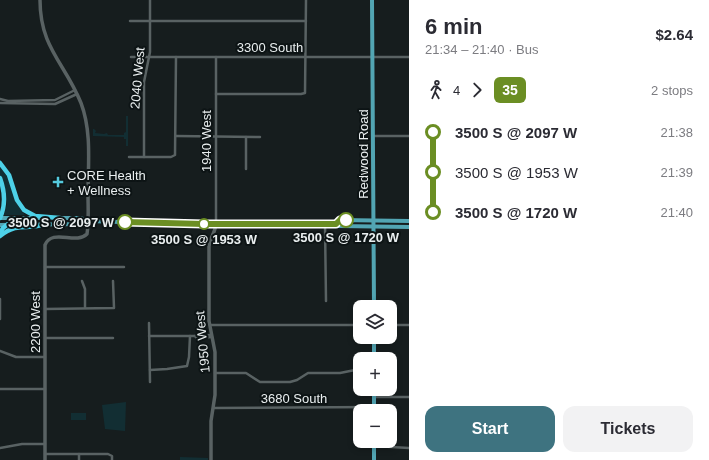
<!DOCTYPE html>
<html lang="en">
<head>
<meta charset="utf-8">
<style>
	:root { --surface:#fff; --page:#f2f2f3; --text:#2b2b33; --muted:#7c7c81; --accent:#3e7380 }
	body { margin:0; font-family:Helvetica,sans-serif; background:var(--page); color:var(--text); height:100vh; display:flex; flex-direction:column; font-size:15px; white-space:nowrap }
	* { box-sizing:border-box; margin:0 }
	p { font-size:13px; color:var(--muted) }
	.icon { flex:none; width:22px; height:22px; fill:none; stroke:currentColor; stroke-width:2; stroke-linecap:round; stroke-linejoin:round }
	.map { position:relative; flex:1; overflow:hidden }
	.side { display:flex; flex-direction:column; background:var(--surface); width:300px }
	.side>* { flex:none }
	.badge { padding:0 8px; border-radius:6px; font-size:14px; line-height:26px }
	.tools { position:absolute; left:353px; top:300px; display:grid; gap:8px }
	.tools a { display:grid; place-items:center; width:44px; height:44px; border-radius:8px; background:var(--surface); box-shadow:0 2px 6px #0003; font-size:20px }
	.map>.badge { position:absolute; translate:-50% -50%; box-shadow:0 0 0 2px #fff }
	.legs { display:flex; align-items:center; gap:6px; height:44px; padding:0 16px; font-size:13px }
	.legs p { margin-inline-start:auto }
	.overview { display:flex; align-items:center; justify-content:space-between; height:68px; padding:0 16px }
	h1 { font-size:22px; font-weight:600; line-height:30px }
	.primary-button { display:flex; gap:8px; margin-top:auto; padding:8px 16px }
	.primary-button a { flex:1; height:46px; border-radius:12px; background:var(--accent); color:#fff; font-size:16px; font-weight:600; line-height:46px; text-align:center }
	.primary-button a+a { background:var(--page); color:var(--text) }
	ul { padding:0 16px; list-style:none }
	li { display:flex; align-items:center; gap:14px; height:40px; font-size:15px }
	li i { display:grid; place-items:center; width:6px; height:100%; margin:0 5px; background:currentColor }
	li i::after { content:''; width:10px; height:10px; margin:-5px; border:3px solid; border-radius:50%; background:var(--surface) }
	li p { margin-inline-start:auto }
	li:first-child i { background:linear-gradient(#0000 50%,currentColor 0) }
	li:last-child i { background:linear-gradient(currentColor 50%,#0000 0) }
	main { display:flex; flex:1; min-height:0 }
	.map>svg:first-child { display:block }
	.green { fill:#122e33 }
	.lines { fill:none; stroke-linecap:round; stroke-linejoin:round }
	.street { stroke:#596263; stroke-width:2.5 }
	.secondary { stroke:#596263; stroke-width:3.5 }
	.primary { stroke:#52a5b3; stroke-width:4 }
	.highway { stroke:#4dd1e8; stroke-width:4.5 }
	.line-1-casing { stroke:#fff; stroke-width:9 }
	.line-1 { stroke:#6b8e23; stroke-width:6 }
	.poi-dot { fill:#55cade; stroke:#0d1415; stroke-width:1.5 }
	.stop-1-dot { fill:#fff; stroke:#6b8e23; stroke-width:2 }
	.labels { text-anchor:middle; stroke-width:4; stroke-linejoin:round; paint-order:stroke }
	.street-label { font-size:13px; fill:#e9eeef; stroke:#0d1415 }
	.poi-label { font-size:13px; fill:#e9eeef; stroke:#0d1415; text-anchor:start }
	.stop-label { font-size:13px; font-weight:bold; fill:#e9eeef; stroke:#0d1415 }
</style>
</head>
<body>
<main>
<div class="map">
<svg width="409" height="460" viewBox="0 0 409 460">
	<rect width="100%" height="100%" fill="#161d1e"/>
	<g class="green">
		<polygon points="126,116 128,116 128,146 126,146 126,139 124,139 124,137 93,136 93,129 94,129 96,131 95,133 104,134 107,133 108,135 124,135 124,133 126,132"/>
		<path d="M0,165C12,180 12,200 25,215H4L7,204L6,193L0,176Z"/>
		<polygon points="126,402 125,431 105,429 102,405"/>
		<rect x="71" y="413" width="15" height="7"/>
		<polygon points="180,457 208,458 208,460 180,460"/>
	</g>
	<g class="lines">
		<g class="street">
			<polyline points="130,21 306,21"/>
			<polyline points="131,57 409,57"/>
			<polyline points="216,94 301,94 305,93 306,0"/>
			<polyline points="0,99 8,101 55,100 75,90"/>
			<polyline points="0,103 55,104 77,94"/>
			<polyline points="176,136 260,137"/>
			<polyline points="373,136 409,136"/>
			<polyline points="246,137 246,169"/>
			<polyline points="129,157 171,157 175,155 176,57"/>
			<polyline points="144,157 144,82 150,52 150,0"/>
			<polyline points="216,224 216,57"/>
			<polyline points="325,224 326,301"/>
			<polyline points="45,267 124,267"/>
			<polyline points="82,281 85,289 85,307"/>
			<polyline points="0,299 0,319"/>
			<polyline points="45,309 114,308 113,281"/>
			<polyline points="149,323 150,382"/>
			<polyline points="210,325 360,325"/>
			<polyline points="390,325 409,325"/>
			<polyline points="149,336 195,336 211,335"/>
			<polyline points="195,336 197,338 212,337"/>
			<polyline points="45,338 113,338"/>
			<polyline points="0,351 16,357 45,357"/>
			<polyline points="150,370 167,369 187,366 189,357 190,336"/>
			<polyline points="215,373 246,373 260,382 290,382 297,380 308,373 340,373 360,369"/>
			<polyline points="0,389 45,389"/>
			<polyline points="374,397 409,397"/>
			<polyline points="214,408 374,407"/>
			<polyline points="374,446 409,448"/>
			<polyline points="0,448 22,444 45,444"/>
			<polyline points="45,454 108,454 112,456 112,460"/>
			<polyline points="79,454 79,460"/>
		</g>
		<g class="secondary">
			<path d="M40,0C40,48 65,63 81,103C92,132 88,165 88,194C88,207 89,221 87,234C76,245 52,228 45,245V460"/>
			<path d="M211,460V421L215,395V352L209,321V246C210,238 215,233 216,224"/>
		</g>
		<g class="primary">
			<polyline points="372,0 374,307"/>
			<polyline points="0,218 40,218"/>
			<polyline points="58,218 81,218 88,221 184,224 336,224 339,226 409,227"/>
			<polyline points="336,224 340,220 409,221"/>
			<polyline points="0,225 81,224 88,221"/>
			<polyline points="374,337 374,359"/>
			<polyline points="374,389 374,411"/>
			<polyline points="374,441 374,460"/>
		</g>
		<g class="highway">
			<polyline points="0,163 9,175 17,200 24,210 35,216 60,218"/>
			<path d="M0,178C5,192 6,205 0,218"/>
			<polyline points="0,233 3,228 8,224"/>
			<path d="M0,236C19,221 28,231 45,224"/>
		</g>
	</g>
	<g class="lines">
		<g class="line-1-casing">
			<polyline id="line-1" points="125,222 204,224 336,224 340,220 346,220"/>
		</g>
		<use href="#line-1" class="line-1"/>
	</g>
	<path class="poi-dot" d="M56 176h4v4h4v4h-4v4h-4v-4h-4v-4h4z"/>
	<g class="stop-1-dot">
		<circle cx="346" cy="220" r="7"/>
		<circle cx="125" cy="222" r="7"/>
		<circle cx="204" cy="224" r="5"/>
	</g>
	<g class="labels">
		<g class="street-label">
			<text x="270" y="52">3300 South</text>
			<text transform="translate(137 78) rotate(-85)" y="5">2040 West</text>
			<text transform="translate(206 141) rotate(-90)" y="5">1940 West</text>
			<text transform="translate(363 154) rotate(-90)" y="5">Redwood Road</text>
			<text transform="translate(35 322) rotate(-90)" y="5">2200 West</text>
			<text transform="translate(202 342) rotate(-95)" y="5">1950 West</text>
			<text x="294" y="403">3680 South</text>
		</g>
		<g class="poi-label">
			<text x="67" y="180">CORE Health<tspan x="67" dy="15">+ Wellness</tspan></text>
		</g>
		<g class="stop-label">
			<text x="114" y="227" text-anchor="end">3500 S @ 2097 W</text>
			<text x="346" y="242">3500 S @ 1720 W</text>
			<text x="204" y="244">3500 S @ 1953 W</text>
		</g>
	</g>
</svg>
<div class="tools">
<a><svg class="icon" aria-label="layers" viewBox="0 0 24 24"><path d="M12 4l9 5-9 5-9-5zM3 14l9 5 9-5"/></svg></a>
<a>+</a>
<a>−</a>
</div>
</div>
<section class="side">
<div class="overview"><div><h1>6 min</h1><p>21:34 – 21:40 · Bus</p></div><b>$2.64</b></div>
<div class="legs"><svg class="icon" aria-label="walk" viewBox="0 0 24 24"><circle cx="13" cy="4" r="2"/><path d="M13 8l-2 6 4 7M11 14l-3 7M7 12l3-4h3l4 4"/></svg>4<svg class="icon" aria-label="forward" viewBox="0 0 24 24"><path d="M9 5l7 7-7 7"/></svg><b class="badge" style="background:#6b8e23;color:#fff">35</b><p>2 stops</p></div>
<ul>
<li><i style="color:#6b8e23"></i><b>3500 S @ 2097 W</b><p>21:38</p></li>
<li><i style="color:#6b8e23"></i><span>3500 S @ 1953 W</span><p>21:39</p></li>
<li><i style="color:#6b8e23"></i><b>3500 S @ 1720 W</b><p>21:40</p></li>
</ul>
<div class="primary-button"><a>Start</a><a>Tickets</a></div>
</section>
</main>
</body>
</html>
